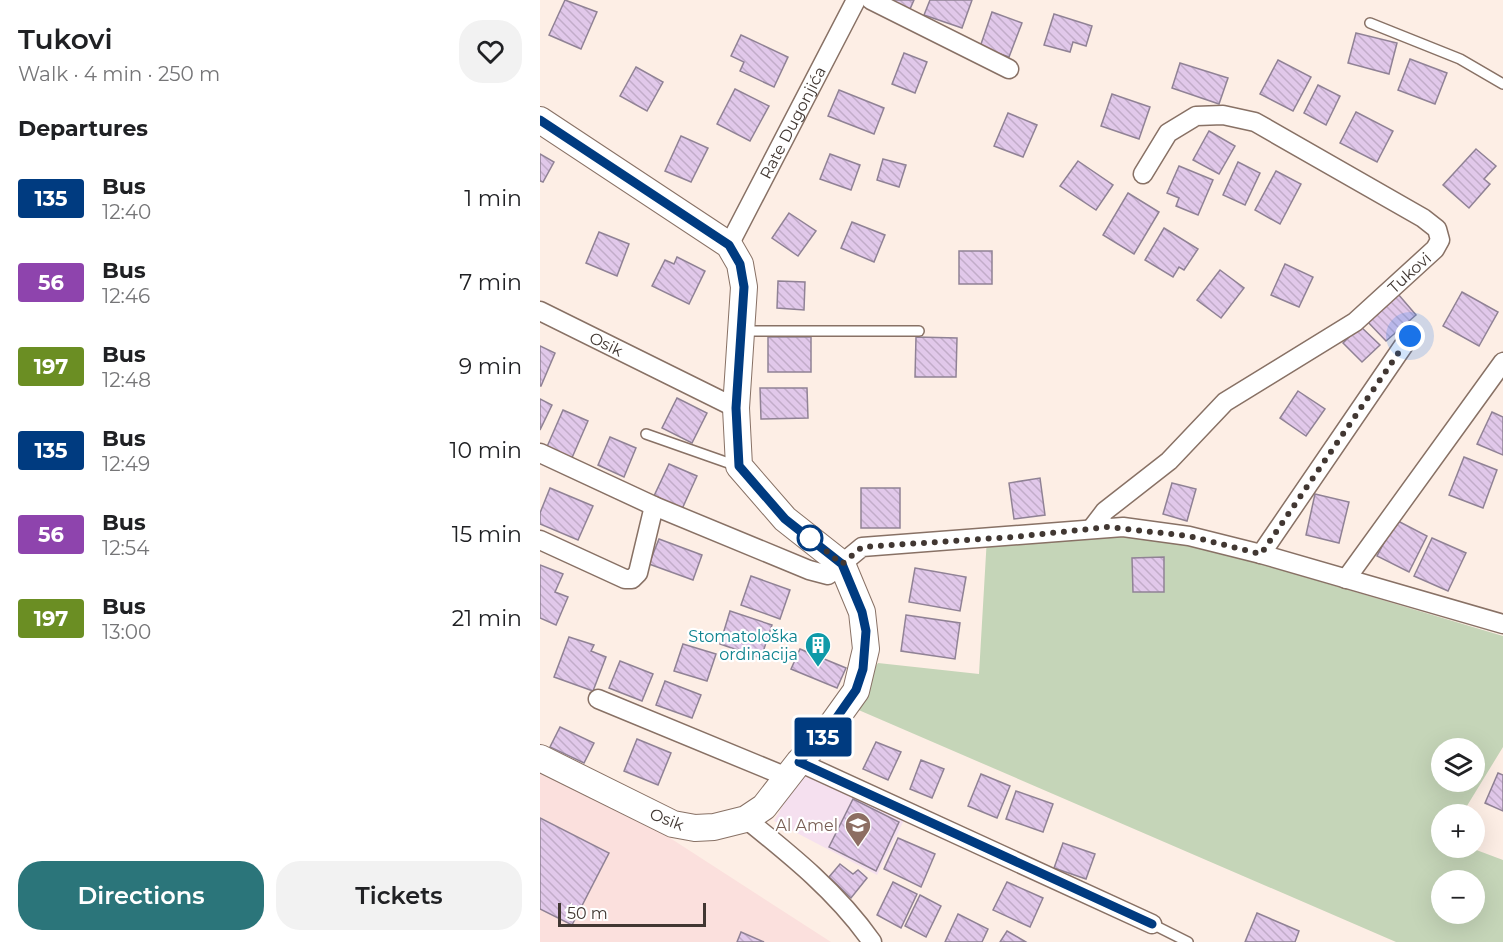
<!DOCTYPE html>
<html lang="en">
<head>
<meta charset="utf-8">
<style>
	:root { --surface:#fff; --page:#f2f2f2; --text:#202124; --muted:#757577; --accent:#2b757a }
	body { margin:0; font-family:Montserrat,sans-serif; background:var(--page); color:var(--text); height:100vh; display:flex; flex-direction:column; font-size:22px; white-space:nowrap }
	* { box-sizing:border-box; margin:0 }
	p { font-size:20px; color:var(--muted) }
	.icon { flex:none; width:33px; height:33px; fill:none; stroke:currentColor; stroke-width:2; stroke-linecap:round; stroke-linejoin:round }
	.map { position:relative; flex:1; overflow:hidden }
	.side { display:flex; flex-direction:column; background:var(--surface); width:540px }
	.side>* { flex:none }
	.badge { padding:0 12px; border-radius:4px; font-size:21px; line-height:39px }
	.controls { position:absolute; left:891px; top:738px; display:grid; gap:12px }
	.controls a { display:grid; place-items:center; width:54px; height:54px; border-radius:50%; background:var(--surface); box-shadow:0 6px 24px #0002; font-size:30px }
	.scale { position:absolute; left:18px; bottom:15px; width:148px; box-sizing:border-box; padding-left:6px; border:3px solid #413732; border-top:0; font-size:16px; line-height:21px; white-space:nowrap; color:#413732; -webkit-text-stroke:4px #fff; paint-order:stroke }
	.you { position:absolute; width:30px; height:30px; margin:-15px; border:4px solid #fff; border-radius:50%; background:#1a73e8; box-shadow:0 0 0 9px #1a73e833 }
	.map>.badge { position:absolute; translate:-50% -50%; box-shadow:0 0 0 3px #fff }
	h2 { padding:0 18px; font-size:22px; line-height:54px }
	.round { display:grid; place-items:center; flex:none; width:63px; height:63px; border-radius:24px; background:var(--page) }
	.overview { display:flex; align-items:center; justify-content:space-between; height:102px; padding:0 18px }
	h1 { font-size:28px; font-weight:600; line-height:45px }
	.action { display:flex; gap:12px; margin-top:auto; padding:12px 18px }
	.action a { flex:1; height:69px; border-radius:24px; background:var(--accent); color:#fff; font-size:24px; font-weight:600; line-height:69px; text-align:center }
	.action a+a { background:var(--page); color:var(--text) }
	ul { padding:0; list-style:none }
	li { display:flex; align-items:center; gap:18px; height:84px; padding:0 18px }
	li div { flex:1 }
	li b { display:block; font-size:22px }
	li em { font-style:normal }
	li .badge { min-width:66px; font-weight:700; text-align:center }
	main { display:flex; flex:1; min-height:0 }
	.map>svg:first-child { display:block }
	.commercial { fill:#fbe0dd }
	.education { fill:#f5e0ef }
	.green { fill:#c5d5b8; fill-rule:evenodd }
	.building { fill:url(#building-back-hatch); stroke:#908295; stroke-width:1.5 }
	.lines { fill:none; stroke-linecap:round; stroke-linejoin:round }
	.lane-casing { stroke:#887165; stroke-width:12 }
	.street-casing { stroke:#887165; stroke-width:21 }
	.secondary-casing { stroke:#887165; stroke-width:28 }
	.lane { stroke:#fff; stroke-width:9 }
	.street { stroke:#fff; stroke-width:18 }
	.secondary { stroke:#fff; stroke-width:26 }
	.line-casing { stroke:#fff; stroke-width:14 }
	.line { stroke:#003b80; stroke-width:9 }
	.walk { stroke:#413732; stroke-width:6; stroke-dasharray:0 10.8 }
	.stop-dot { fill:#fff; stroke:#003b80; stroke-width:3 }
	.labels { text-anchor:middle; stroke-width:4.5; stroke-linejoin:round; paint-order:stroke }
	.street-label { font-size:16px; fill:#413732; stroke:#fff }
	.culture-label { font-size:16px; fill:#0d838f; stroke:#fff; text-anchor:end }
	.education-label { font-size:16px; fill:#785e54; stroke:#fff; text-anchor:end }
</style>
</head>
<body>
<main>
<section class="side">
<div class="overview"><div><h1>Tukovi</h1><p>Walk · 4 min · 250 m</p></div><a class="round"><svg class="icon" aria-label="heart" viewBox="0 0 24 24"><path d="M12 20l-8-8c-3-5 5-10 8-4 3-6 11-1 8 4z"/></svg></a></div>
<h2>Departures</h2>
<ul>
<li><span class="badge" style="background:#003b80;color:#fff">135</span><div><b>Bus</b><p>12:40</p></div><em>1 min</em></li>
<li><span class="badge" style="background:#8e44ad;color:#fff">56</span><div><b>Bus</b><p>12:46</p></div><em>7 min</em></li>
<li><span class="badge" style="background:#6b8e23;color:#fff">197</span><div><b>Bus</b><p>12:48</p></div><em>9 min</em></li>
<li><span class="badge" style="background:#003b80;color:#fff">135</span><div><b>Bus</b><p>12:49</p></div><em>10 min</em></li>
<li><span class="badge" style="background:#8e44ad;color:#fff">56</span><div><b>Bus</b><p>12:54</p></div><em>15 min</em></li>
<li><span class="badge" style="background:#6b8e23;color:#fff">197</span><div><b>Bus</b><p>13:00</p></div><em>21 min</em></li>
</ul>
<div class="action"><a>Directions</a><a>Tickets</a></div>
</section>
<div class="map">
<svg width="963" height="942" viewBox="0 0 963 942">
	<defs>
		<pattern id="building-back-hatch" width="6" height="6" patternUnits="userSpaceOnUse" patternTransform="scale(1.5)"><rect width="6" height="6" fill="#e1c8ea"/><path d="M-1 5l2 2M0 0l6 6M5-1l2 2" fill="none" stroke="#c2acc9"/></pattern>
	</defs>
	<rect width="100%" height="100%" fill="#fdeee5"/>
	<polygon class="commercial" points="0,768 42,781 291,942 0,942"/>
	<polygon class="education" points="263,770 364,820 337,875 234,821"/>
	<path class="green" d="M567,534L658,545L963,636V747L922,814H902V848H931L963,860V942H856L307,705L338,663L439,674L447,537ZM902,748H934V782H902ZM902,880H934V914H902Z"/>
	<g class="building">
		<polygon points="25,0 57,12 41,49 9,35"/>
		<polygon points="347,0 374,0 370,9"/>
		<polygon points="390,0 432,0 422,28 384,15"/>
		<polygon points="452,12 482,23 469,57 440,47"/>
		<polygon points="514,14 552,26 546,46 533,42 530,52 504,45"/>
		<polygon points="816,33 857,43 849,74 808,63"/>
		<polygon points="201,35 248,57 234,87 200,71 204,62 191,56"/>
		<polygon points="364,53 387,62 375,93 352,84"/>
		<polygon points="870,59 907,73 895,104 858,90"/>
		<polygon points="738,60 771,77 753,111 720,94"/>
		<polygon points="640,63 688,78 679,104 632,88"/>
		<polygon points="96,67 123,82 107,111 80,96"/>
		<polygon points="778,85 800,96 786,125 764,113"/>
		<polygon points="195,89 229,106 210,141 177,124"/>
		<polygon points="299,90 344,108 334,134 288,116"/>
		<polygon points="572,94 610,107 599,139 561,126"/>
		<polygon points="816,112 853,131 837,162 800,143"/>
		<polygon points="468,113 497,125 483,157 454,146"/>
		<polygon points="669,131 695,146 679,174 653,160"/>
		<polygon points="141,136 168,148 151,182 125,171"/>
		<polygon points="936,149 956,166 944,179 950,184 929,208 903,185"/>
		<polygon points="0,154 14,162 3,182 0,181"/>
		<polygon points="290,154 320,165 311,190 280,179"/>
		<polygon points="343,159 366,165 359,187 337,180"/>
		<polygon points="538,161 573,185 556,210 520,186"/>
		<polygon points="698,162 720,173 705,205 683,195"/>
		<polygon points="639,166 673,180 658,215 636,206 639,198 627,193"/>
		<polygon points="736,171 761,184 740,224 715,210"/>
		<polygon points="588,193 619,212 594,254 563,235"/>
		<polygon points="249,213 276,231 258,256 232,238"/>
		<polygon points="312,222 345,235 334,262 301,248"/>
		<polygon points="624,228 658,249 644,270 639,267 633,277 605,260"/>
		<polygon points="59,232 89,244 77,276 46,263"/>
		<rect x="419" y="251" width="33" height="33"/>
		<polygon points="137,257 165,271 149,304 112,286 125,260 134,264"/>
		<polygon points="745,264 773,277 759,307 731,295"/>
		<polygon points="680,270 704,288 681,318 657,300"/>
		<polygon points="238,281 265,282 264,310 237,308"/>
		<polygon points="922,292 958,312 939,346 903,326"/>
		<polygon points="858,294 876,315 846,341 827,321"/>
		<polygon points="820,326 840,345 822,362 803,343"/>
		<rect x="228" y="337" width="43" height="35"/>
		<polygon points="376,337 417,338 416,377 375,377"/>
		<polygon points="0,346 15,353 1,386 0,386"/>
		<polygon points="220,388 267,388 268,418 221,419"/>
		<polygon points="758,391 785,409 766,436 740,418"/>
		<polygon points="137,398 167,413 152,443 122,428"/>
		<polygon points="0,399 12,405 0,430"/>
		<polygon points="23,410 48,421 31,460 6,449"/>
		<polygon points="952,412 963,417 963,455 937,444"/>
		<polygon points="70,437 96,448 84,477 58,465"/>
		<polygon points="924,457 957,470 943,508 909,495"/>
		<polygon points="129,464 157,476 142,509 114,496"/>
		<polygon points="500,478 505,515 474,519 469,483"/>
		<polygon points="632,483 656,489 647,521 623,514"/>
		<polygon points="10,488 53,506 38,540 0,524 0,513"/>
		<rect x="321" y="488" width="39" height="40"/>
		<polygon points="775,494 809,502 799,543 766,535"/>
		<polygon points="856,520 887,536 869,572 837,556"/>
		<polygon points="892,538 926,553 908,591 874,576"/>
		<polygon points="119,539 162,555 153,580 109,564"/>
		<polygon points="624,557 624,592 593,592 592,558"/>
		<polygon points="0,565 23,574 15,592 28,597 16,625 0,618"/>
		<polygon points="375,568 426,577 420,611 369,602"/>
		<polygon points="211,576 250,590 240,619 201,605"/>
		<polygon points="190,611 232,625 221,658 180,644"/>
		<polygon points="366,615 420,623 415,659 361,651"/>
		<polygon points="29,637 54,645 51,651 66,657 53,691 14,677"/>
		<polygon points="143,644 176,654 167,681 134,671"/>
		<polygon points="260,649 306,668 297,688 251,669"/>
		<polygon points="80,661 113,674 102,701 69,688"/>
		<polygon points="125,681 161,695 152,718 116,705"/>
		<polygon points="20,727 54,743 44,763 10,747"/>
		<polygon points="97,739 131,753 118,785 84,771"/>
		<polygon points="336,742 361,752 348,780 323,769"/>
		<polygon points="381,760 404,769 392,798 370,789"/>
		<polygon points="958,773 963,775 963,811 945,803"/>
		<polygon points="441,774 470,786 457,818 428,806"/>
		<polygon points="476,791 513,804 503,832 466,819"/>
		<polygon points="313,799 359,822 336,871 289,847"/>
		<polygon points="0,818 69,853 32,925 0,909"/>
		<polygon points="358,838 395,854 381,887 344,869"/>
		<polygon points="523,843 555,854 546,879 514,868"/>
		<polygon points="300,864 313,874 318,870 327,878 311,898 289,877"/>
		<polygon points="353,882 377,894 361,928 337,915"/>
		<polygon points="467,882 503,898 490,927 453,910"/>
		<polygon points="380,895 401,906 386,937 365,926"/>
		<polygon points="717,913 759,931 755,942 705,942"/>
		<polygon points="418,914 448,929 442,942 405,942"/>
		<polygon points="467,931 486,942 460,942"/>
		<polygon points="201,932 224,942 197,942"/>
	</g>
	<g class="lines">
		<g class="lane-casing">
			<g id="lane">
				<polyline points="830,23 920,59 963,84"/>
				<polyline points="203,331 379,331"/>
				<polyline points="106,434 197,466"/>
				<polyline points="612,924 648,942"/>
			</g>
		</g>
		<g class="street-casing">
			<g id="street">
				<polyline points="331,0 469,69"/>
				<path id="s1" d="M189,245L316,0"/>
				<path id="s2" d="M0,311L196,408"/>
				<polyline points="0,453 114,506 269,570 288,575 322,547 583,527 649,536 721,554 963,624"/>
				<path id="s3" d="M552,528L565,511L629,461L685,402L815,322L895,249L900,240L897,229L883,218L715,122L683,115L656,116L628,133L603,174"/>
				<polyline points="0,540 85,579 92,579 98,573 114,506"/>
				<polyline points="721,554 870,336"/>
				<polyline points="806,579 963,362"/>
				<polyline points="58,699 247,777"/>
				<polyline points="259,762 612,924"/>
				<path d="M206,819C252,856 298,893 332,942"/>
			</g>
		</g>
		<g class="secondary-casing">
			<polyline id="secondary" points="0,120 189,245 200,264 204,287 196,408 199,466 245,519 302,564 322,612 326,649 316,691 283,737 259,762 224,807 206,819 174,827 155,828 133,824 0,758"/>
		</g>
		<use href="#lane" class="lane"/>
		<use href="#street" class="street"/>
		<use href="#secondary" class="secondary"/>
	</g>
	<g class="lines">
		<g class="line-casing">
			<polyline id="line" points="0,120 189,245 200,264 204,287 196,408 199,466 245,519 302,564 322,612 326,631 323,669 316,690 283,737 259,762 612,924"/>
		</g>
		<use href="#line" class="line"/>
		<polyline class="walk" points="270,538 302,564 322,547 473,537 568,527 649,536 721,554 870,336"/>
	</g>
	<defs>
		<g id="building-pin" transform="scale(1.35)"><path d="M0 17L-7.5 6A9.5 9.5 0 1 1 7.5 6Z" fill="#0f9aa8" stroke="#fff"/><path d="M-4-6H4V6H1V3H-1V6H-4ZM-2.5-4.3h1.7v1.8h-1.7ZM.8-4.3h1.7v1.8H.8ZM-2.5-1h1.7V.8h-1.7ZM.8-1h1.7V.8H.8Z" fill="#fff"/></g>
		<g id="school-pin" transform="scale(1.35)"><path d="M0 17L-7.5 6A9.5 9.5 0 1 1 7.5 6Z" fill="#8d6e63" stroke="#fff"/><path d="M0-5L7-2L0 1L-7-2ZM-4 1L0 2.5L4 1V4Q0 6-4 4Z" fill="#fff"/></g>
	</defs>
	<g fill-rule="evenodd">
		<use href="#building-pin" x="278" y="645"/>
		<use href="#school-pin" x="318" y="825"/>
	</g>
	<circle class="stop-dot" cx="270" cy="538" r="12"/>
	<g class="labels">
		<g class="street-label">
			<text dy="6" stroke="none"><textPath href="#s1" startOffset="138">Rate Dugonjića</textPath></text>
			<text dy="6" stroke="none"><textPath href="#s3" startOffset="410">Tukovi</textPath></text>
			<text dy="6" stroke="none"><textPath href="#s2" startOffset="74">Osik</textPath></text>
			<text transform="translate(127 819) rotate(21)" y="6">Osik</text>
		</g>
		<g class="culture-label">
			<text x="258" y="642">Stomatološka<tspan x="258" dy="18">ordinacija</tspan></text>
		</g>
		<g class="education-label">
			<text x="298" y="831">Al Amel</text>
		</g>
	</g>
</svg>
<div class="controls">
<a><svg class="icon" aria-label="layers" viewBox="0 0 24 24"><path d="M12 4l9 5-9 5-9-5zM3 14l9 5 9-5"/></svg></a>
<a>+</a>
<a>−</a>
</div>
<div class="scale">50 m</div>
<div class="you" style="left:870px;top:336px"></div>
<b class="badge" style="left:283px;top:737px;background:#003b80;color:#fff">135</b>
</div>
</main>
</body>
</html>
